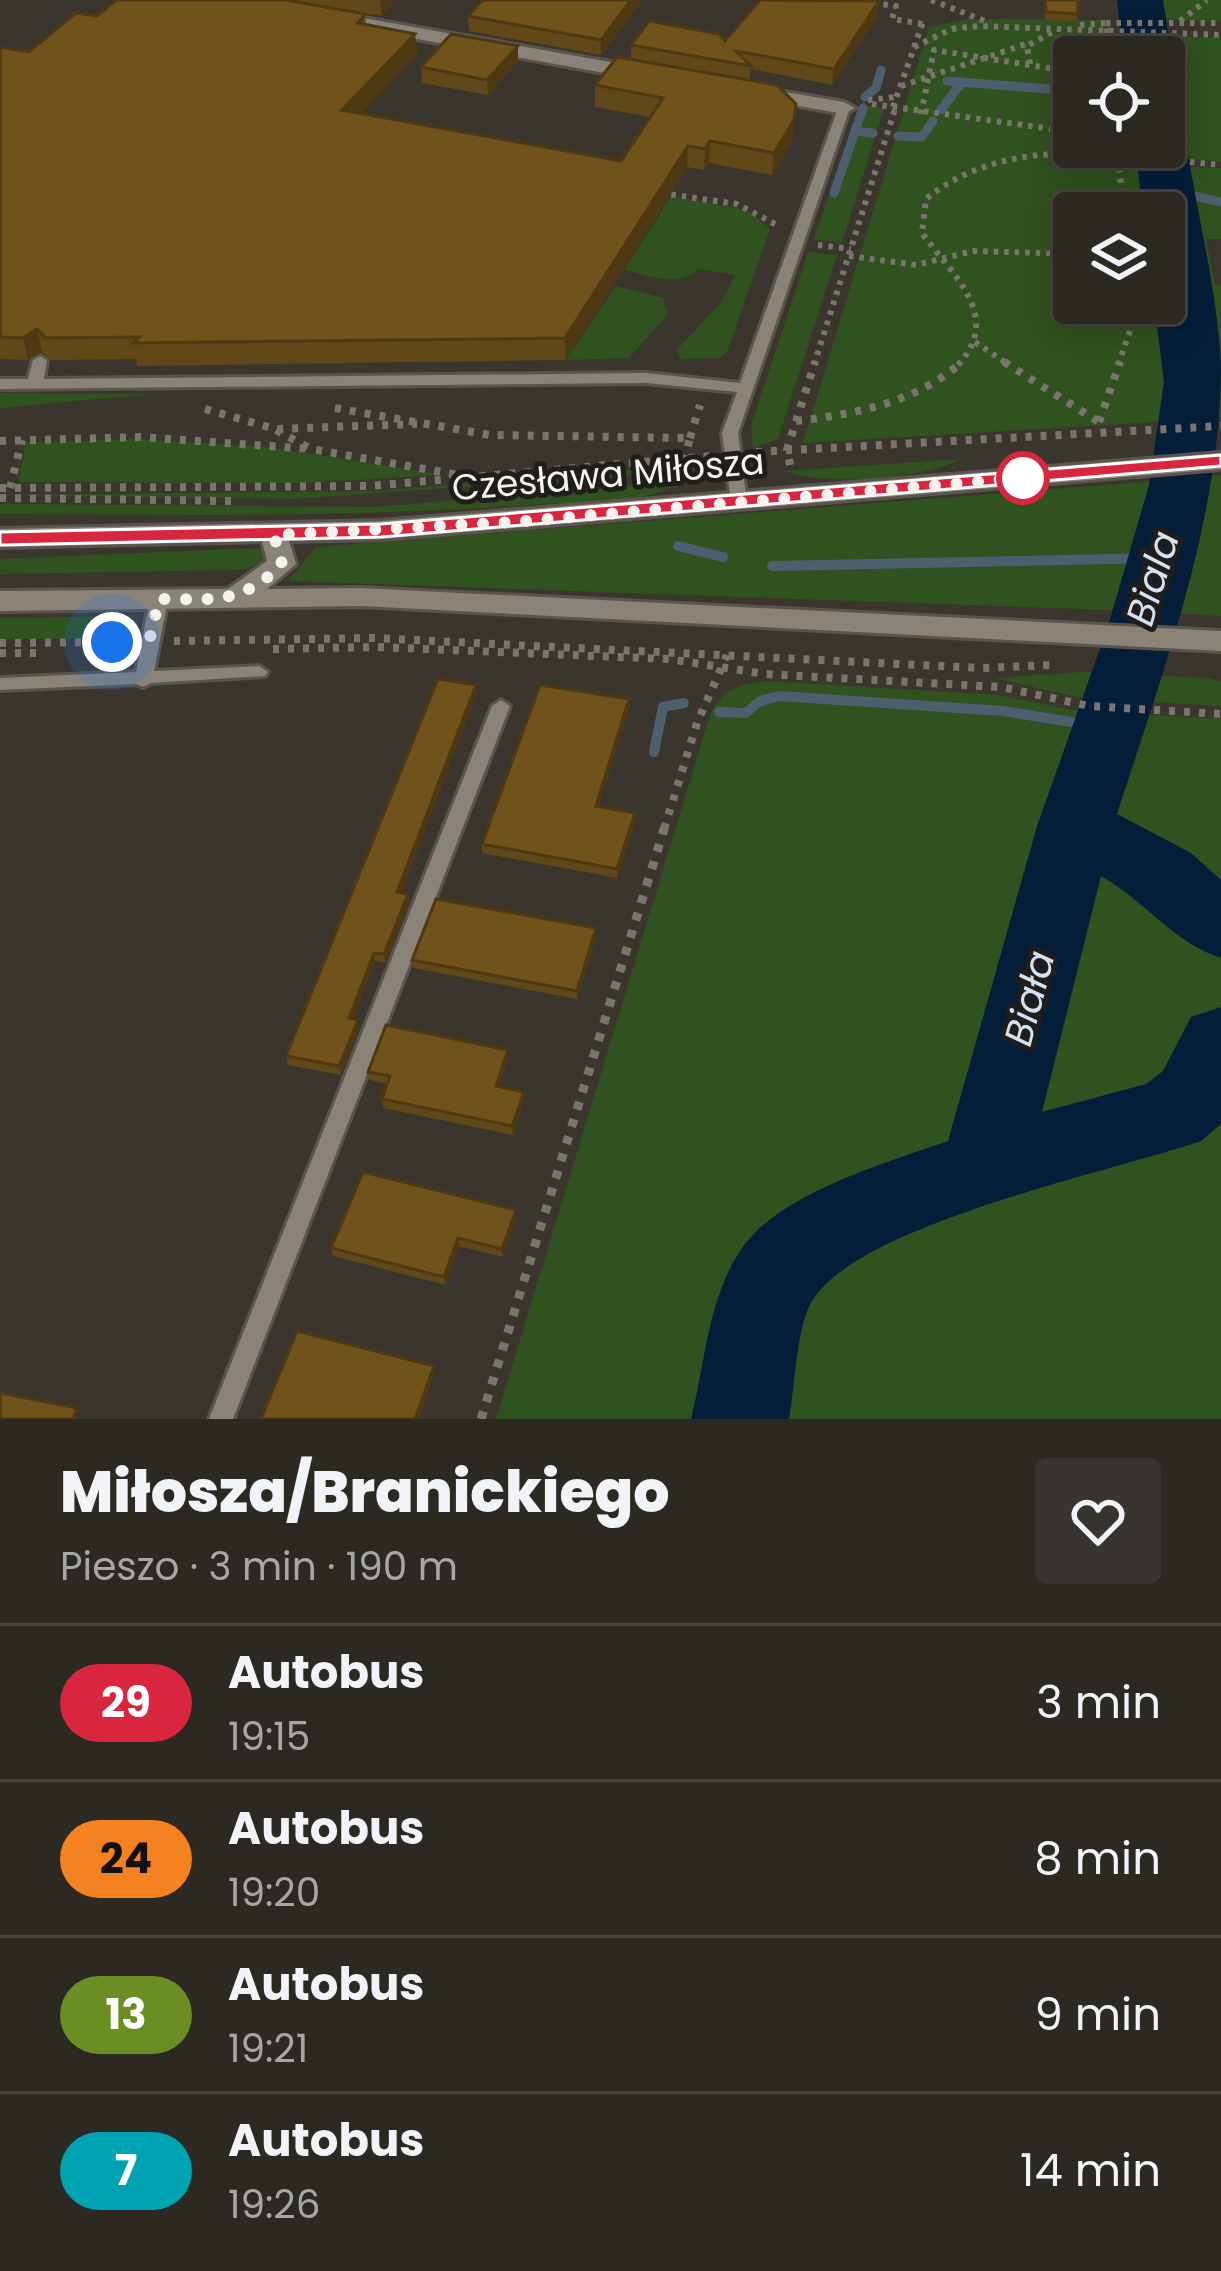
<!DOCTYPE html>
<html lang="pl">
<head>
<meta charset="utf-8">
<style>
	:root { --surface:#2c2822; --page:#38342f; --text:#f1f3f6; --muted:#a6a6a5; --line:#484440 }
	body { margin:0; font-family:Poppins,sans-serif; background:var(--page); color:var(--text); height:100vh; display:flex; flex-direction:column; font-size:45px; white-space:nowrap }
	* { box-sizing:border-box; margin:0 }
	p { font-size:39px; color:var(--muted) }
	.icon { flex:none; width:66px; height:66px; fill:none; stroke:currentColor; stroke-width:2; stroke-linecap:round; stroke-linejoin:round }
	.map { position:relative; height:1419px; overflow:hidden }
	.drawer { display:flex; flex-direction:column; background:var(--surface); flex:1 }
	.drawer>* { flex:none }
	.badge { padding:0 24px; border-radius:39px; font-size:42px; line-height:78px }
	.buttons { position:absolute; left:1053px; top:36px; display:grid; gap:24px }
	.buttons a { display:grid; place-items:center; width:132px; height:132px; border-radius:12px; background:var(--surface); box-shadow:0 6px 30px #0003,0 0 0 3px var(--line); font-size:60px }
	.you { position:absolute; width:60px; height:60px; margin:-30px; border:9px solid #fff; border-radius:50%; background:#1a73e8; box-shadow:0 0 0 18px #1a73e833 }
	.map>.badge { position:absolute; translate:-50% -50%; box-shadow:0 0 0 6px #fff }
	.round { display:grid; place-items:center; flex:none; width:126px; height:126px; border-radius:12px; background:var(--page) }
	.head { display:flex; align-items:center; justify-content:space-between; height:204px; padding:0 60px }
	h1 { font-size:57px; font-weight:800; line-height:90px }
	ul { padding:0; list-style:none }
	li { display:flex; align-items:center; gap:36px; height:156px; padding:0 60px; border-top:3px solid var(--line) }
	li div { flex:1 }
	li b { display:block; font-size:45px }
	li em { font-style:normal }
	li .badge { min-width:132px; font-weight:700; text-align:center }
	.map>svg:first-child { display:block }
	.green { fill:#30521e; fill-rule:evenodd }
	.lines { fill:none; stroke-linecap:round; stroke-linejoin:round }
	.stream-far1 { stroke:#4d5e6f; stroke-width:9 }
	.stream { stroke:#4d5e6f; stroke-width:10 }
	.river { fill:#041e39; fill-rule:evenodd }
	.lane-casing { stroke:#59544d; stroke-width:6 }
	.street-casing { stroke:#59544d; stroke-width:6 }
	.secondary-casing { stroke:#59544d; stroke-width:6 }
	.path-far2 { stroke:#79746c; stroke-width:6; stroke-dasharray:4.5 6; stroke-linecap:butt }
	.path-far1 { stroke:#79746c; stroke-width:8; stroke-dasharray:6 9; stroke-linecap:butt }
	.path { stroke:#79746c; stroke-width:9; stroke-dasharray:8 10; stroke-linecap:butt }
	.lane { fill:#898378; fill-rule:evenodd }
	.street { fill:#898378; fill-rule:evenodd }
	.secondary { fill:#898378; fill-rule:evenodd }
	.wall { fill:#604717 }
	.shaded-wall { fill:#4e3913 }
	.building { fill:#70521b; stroke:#4e3913; stroke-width:3 }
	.line { fill:#d7263d; stroke:#fff; stroke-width:3 }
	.walk { stroke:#f6f2ed; stroke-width:12; stroke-dasharray:0 21.6 }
	.stop-dot { fill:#fff; stroke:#d7263d; stroke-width:6 }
	.labels { text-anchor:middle; stroke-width:10; stroke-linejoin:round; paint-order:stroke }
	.street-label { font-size:36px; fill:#f6f2ed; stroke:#201e1a }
	.water-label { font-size:39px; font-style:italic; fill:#d4e2f2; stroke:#201e1a }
</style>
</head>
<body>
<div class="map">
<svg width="1221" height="1419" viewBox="0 0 1221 1419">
	<rect width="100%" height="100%" fill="#3b362d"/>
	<g class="green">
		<polygon points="1152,0 1221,0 1221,22 1153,18"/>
		<path d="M967,19L1109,20L1113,37L1146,39L1148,57H1074V147H1161L1194,382L1189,420L803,443L929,27ZM1074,213H1164V303H1074Z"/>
		<polygon points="1158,36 1221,38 1221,162 1174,158"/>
		<polygon points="860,105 884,108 842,243 814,239"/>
		<polygon points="1172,166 1221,168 1221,239 1206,239 1215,284 1221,285 1221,417 1205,418 1202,343"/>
		<path d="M671,196L747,210L770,229L727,352L719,358L681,359L676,351L723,300L735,275L699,269C679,288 649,275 624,270Z"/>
		<polygon points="808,252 837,255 778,439 753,448 751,426"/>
		<polygon points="616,286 663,298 668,314 629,358 566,360"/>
		<polygon points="0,393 153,394 0,408"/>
		<polygon points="138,439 267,447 444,475 302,483 18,482 26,443"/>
		<path d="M960,459C931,478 823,487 785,471Z"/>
		<polygon points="670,467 663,473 293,499 0,495 373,491"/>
		<polygon points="1221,475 1221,616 1157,612 1195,477"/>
		<path d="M685,480C647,506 587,501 542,504C361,518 182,515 0,514V504L376,507Z"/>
		<polygon points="1169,480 1137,611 288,581 316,547"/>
		<polygon points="257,548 266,552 264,562 242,570 0,574 0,559"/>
		<polygon points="132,616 138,623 133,638 0,639 0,618"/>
		<polygon points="1083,672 1208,678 1221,681 1221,706 1081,698 994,678"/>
		<path d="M767,681L997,695L1072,710L1221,719V1419H496L710,715C724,688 738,684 767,681Z"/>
	</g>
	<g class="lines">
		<g class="stream-far1">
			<polyline points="947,81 1074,91"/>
			<polyline points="865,97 876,88 881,70"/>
			<polyline points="941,110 962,82"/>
			<polyline points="855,131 873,133"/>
			<polyline points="898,136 922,137 933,121"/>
			<polyline points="1168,190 1221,202"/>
			<polyline points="834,193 863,108"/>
		</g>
		<g class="stream">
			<polyline points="678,546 723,557"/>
			<polyline points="772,566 1162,558"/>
			<polyline points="719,712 746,713 760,701 779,696 1003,711 1109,728"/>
			<polyline points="654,752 663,707 684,703"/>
		</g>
		<g class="river">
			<polygon points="1117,0 1163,0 1172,57 1165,67 1164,57 1124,57"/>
			<path d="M1164,132L1179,136L1187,147C1198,219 1218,294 1221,366C1221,518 1163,671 1117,814L1191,853L1221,880V958C1174,943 1144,900 1101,876L1042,1112L1146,1084L1163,1071L1191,1017L1221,1007V1124L1201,1141C1114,1171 858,1224 812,1301C796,1327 795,1388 789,1419H691C705,1364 708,1297 742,1248C780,1193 886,1163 948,1141L1037,826L1108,626L1149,485L1164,382L1154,303H1164V213H1143L1135,147H1164Z"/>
		</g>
		<g class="lane-casing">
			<g id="lane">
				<polygon points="844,104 850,108 738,433 747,503 745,507 733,507 731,503 722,433 737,392 646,383 0,389 0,379 28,379 33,360 40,356 47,360 44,379 646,373 740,383 838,108"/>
				<polygon points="159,593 168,599 154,671 259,666 268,672 265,676 151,683 143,687 136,684 0,690 0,678 136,672 150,599"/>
				<polygon points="501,700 510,706 233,1419 209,1419 492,706"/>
			</g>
		</g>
		<g class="street-casing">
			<g id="street">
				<polygon points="330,12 649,69 659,75 649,81 323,22 320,18"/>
				<polygon points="750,86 844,102 855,108 844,114 743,96 743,88"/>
			</g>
		</g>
		<g class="secondary-casing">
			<polygon id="secondary" points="1221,453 1221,469 381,539 289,541 296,564 267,589 361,588 1221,631 1221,651 361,606 0,611 0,591 228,589 267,561 262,541 0,547 0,529 381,521"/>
		</g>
		<g class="path-far2">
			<polyline points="931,0 990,23"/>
			<polyline points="873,3 896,6 892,19 923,24"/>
			<polyline points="1180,21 1207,0"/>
			<polyline points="1106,23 1221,23"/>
			<polyline points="1080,25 1106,23 1109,57"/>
			<polyline points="914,47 952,29 979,26 1221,35"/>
			<polyline points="1030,64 1027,46 1054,31"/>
			<polyline points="901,86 1029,43"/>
			<polyline points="868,100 896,97"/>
			<polyline points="872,104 1074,132"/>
			<polyline points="893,107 923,22"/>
			<polyline points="921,114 934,50 1074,72"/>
			<polyline points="1117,147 1124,213"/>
			<polyline points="661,193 737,204 777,225"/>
			<polyline points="818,245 851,249"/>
			<polyline points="849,256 916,265 973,251 1074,254"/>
			<polyline points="975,342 1009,365"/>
			<polyline points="814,365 895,109"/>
			<path d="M958,365C1004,315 951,274 922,233L926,199C1009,131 1122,157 1221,165"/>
			<polyline points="1118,365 1135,317 1133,303"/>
		</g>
		<g class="path-far1">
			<polyline points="1004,362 1099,422"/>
			<polyline points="335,408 490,435 690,438 681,474"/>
			<polyline points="205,409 275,429 417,424"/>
			<path d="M796,421C856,414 915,403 962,362"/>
			<polyline points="1099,422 1120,362"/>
			<polyline points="276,430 311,449 470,477"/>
			<polyline points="690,438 700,405"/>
			<polyline points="0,441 140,437 311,449"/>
			<polyline points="756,452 1221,426"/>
			<polyline points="790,465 787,450 815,362"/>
			<polyline points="0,488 370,486 711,456"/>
			<polyline points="10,488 22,440"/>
			<polyline points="0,498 238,501"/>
			<polyline points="174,641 374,638 981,668 1052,665"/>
			<polyline points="0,643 123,642"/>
			<polyline points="273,649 376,647 669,659 765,674 1001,687 1089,706 1221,714"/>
			<polyline points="0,653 42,653"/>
			<polyline points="664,829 697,723 727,655"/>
		</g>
		<polyline class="path" points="481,1419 665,826"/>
		<use href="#lane" class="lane"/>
		<use href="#street" class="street"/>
		<use href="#secondary" class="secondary"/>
	</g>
	<g class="wall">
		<polygon points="291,0 394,0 382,16"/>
		<polygon points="482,0 642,0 601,55 469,31 468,16"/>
		<polygon points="1044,0 1078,0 1077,22 1045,20"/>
		<polygon points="365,14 366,25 415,34 417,55 361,113 621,161 651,117 595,107 595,85 631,60 631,45 725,41 878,16 832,85 750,69 750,81 792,142 772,175 709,163 704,170 687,167 566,360 137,366 136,359 51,360 42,352 28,360 0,359 0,47 29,52 97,16"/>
		<polygon points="518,46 518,61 488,95 422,83 421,67"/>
		<polygon points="476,685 477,693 401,893 408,894 409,903 385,963 375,961 353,1019 358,1020 359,1028 341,1075 288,1065 286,1056"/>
		<polygon points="629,699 629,708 598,806 635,813 635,822 617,878 482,853 482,844"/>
		<polygon points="596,937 577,999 413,968 412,960"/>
		<polygon points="508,1050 508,1058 499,1086 524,1100 513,1135 383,1108 382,1099 388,1084 369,1080 368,1072"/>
		<polygon points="516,1210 516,1218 502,1257 459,1246 445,1285 333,1256 331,1248"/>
	</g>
	<g class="shaded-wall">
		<polygon points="381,0 394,0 382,16 380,1"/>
		<polygon points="631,0 642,0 601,55 601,40"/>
		<polygon points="879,1 878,16 832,85 834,69"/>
		<polygon points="415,34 417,55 344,131 342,110"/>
		<polygon points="518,46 518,61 488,95 487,80"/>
		<polygon points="796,104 792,142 772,175 774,153"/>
		<polygon points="710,141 709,163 704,170 705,149"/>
		<polygon points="688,146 687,167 566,360 565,338"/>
		<polygon points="37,329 42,352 28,360 23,338"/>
		<polygon points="476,685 477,693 398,901 397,892"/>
		<polygon points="629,699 629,708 596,814 596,806"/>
		<polygon points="635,813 635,822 617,878 617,869"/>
		<polygon points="408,894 409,903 385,963 384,954"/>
		<polygon points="596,928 596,937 577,999 577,991"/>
		<polygon points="374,953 375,961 350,1026 349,1018"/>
		<polygon points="358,1020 359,1028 341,1075 339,1066"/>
		<polygon points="508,1050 508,1058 496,1094 496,1086"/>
		<polygon points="524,1092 524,1100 513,1135 512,1126"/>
		<polygon points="516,1210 516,1218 502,1257 502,1249"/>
		<polygon points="458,1238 459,1246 445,1285 444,1277"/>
		<polygon points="434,1366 435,1374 419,1419 415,1419"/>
	</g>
	<g class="building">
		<polygon points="116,0 286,0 365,14 358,23 415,34 342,110 621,161 663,98 595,85 617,57 777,85 796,104 794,120 774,153 710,141 705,149 688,146 565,338 133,343 139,337 46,338 37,329 23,338 0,337 0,47 29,52 76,13 97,16"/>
		<polygon points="483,0 631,0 601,40 468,16"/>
		<polygon points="760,0 879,1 834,69 736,51 751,66 631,45 649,21 719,34 725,41"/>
		<polygon points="1045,0 1078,0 1078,14 1046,12"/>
		<polygon points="451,34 518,46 487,80 421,67"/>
		<polygon points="438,679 476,685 397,892 408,894 384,954 374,953 349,1018 358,1020 339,1066 286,1056"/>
		<polygon points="540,685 629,699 596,806 635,813 617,869 482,844"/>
		<polygon points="436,899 596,928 577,991 412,960"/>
		<polygon points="386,1025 508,1050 496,1086 524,1092 512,1126 382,1099 390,1076 368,1072"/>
		<polygon points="363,1172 516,1210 502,1249 458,1238 444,1277 331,1248"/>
		<polygon points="297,1331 434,1366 415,1419 261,1419"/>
		<polygon points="0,1393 77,1408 73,1419 0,1419"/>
	</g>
	<polygon class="line" points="1221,455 1221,466 381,537 0,545 0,532 381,524"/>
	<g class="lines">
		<path class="walk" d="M112,642H149L159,599C214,599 241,605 282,564L274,535L514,522L1032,477L1023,478"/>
	</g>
	<circle class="stop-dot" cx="1023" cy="478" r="24"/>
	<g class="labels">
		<g class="street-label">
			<text transform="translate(608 474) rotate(-5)" y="13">Czesława Miłosza</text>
		</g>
		<g class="water-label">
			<text transform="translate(1152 578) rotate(-73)" y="14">Biala</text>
			<text transform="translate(1029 998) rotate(-75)" y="14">Biała</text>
		</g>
	</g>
</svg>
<div class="buttons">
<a><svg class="icon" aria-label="locate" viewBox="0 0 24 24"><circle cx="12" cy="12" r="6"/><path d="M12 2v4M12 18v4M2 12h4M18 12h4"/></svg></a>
<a><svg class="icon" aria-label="layers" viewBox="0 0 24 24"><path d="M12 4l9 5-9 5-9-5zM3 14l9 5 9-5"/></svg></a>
</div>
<div class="you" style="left:112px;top:642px"></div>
</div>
<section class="drawer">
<div class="head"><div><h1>Miłosza/Branickiego</h1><p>Pieszo · 3 min · 190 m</p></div><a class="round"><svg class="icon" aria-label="heart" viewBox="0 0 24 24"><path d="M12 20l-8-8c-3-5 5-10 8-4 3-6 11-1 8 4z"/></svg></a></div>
<ul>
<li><span class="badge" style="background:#d7263d;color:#fff">29</span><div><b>Autobus</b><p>19:15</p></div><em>3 min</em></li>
<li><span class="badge" style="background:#f58220;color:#111">24</span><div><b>Autobus</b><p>19:20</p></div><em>8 min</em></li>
<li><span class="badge" style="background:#6b8e23;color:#fff">13</span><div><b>Autobus</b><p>19:21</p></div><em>9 min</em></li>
<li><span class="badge" style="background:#00a3b4;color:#fff">7</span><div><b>Autobus</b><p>19:26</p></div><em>14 min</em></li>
</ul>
</section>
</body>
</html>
